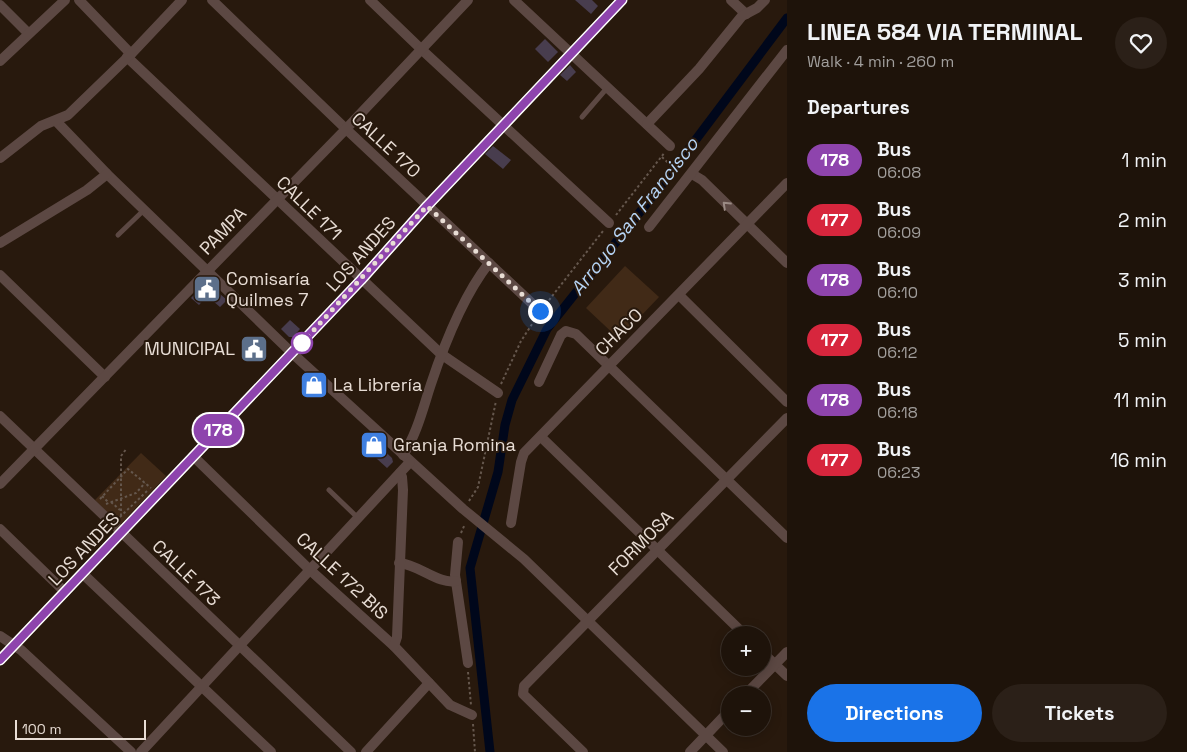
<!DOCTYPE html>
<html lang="en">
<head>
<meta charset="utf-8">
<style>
	:root { --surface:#1e130a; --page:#2b2018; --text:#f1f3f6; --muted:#a19e9c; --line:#3c322b; --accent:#1a73e8 }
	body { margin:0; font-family:"Space Grotesk",sans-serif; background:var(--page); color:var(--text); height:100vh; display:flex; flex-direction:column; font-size:19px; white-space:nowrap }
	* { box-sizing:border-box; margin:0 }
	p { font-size:16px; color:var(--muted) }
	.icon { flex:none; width:28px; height:28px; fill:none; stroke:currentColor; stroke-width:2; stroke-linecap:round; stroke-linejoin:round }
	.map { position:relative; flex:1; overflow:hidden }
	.side { display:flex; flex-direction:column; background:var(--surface); width:400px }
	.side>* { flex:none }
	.badge { padding:0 10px; border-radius:16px; font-size:18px; line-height:32px }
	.controls { position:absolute; left:721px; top:626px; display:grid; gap:10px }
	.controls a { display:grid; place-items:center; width:50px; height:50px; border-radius:50%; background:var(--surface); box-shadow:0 2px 12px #0003,0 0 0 1px var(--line); font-size:25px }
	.scale { position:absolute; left:15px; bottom:12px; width:131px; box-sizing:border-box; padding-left:5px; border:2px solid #e8ddd5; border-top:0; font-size:14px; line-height:18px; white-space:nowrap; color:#e8ddd5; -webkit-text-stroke:4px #28190d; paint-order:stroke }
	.you { position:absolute; width:25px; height:25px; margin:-12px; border:4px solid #fff; border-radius:50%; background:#1a73e8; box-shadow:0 0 0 8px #1a73e833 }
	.map>.badge { position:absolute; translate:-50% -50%; box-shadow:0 0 0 2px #fff }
	h2 { padding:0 20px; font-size:19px; line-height:45px }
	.round { display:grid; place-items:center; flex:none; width:52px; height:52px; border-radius:26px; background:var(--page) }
	.headline { display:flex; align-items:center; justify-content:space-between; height:85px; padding:0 20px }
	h1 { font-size:24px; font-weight:800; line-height:38px }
	.button { display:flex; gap:10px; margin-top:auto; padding:10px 20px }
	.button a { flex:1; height:58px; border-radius:30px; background:var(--accent); color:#fff; font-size:20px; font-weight:800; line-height:58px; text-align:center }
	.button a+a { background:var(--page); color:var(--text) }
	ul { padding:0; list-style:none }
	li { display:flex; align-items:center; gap:15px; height:60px; padding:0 20px }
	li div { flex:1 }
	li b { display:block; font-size:19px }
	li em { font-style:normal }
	li .badge { min-width:55px; font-weight:700; text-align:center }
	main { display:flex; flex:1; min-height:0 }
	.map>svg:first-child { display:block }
	.green { fill:#412a17 }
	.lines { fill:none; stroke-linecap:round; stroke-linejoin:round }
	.canal { stroke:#00071b; stroke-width:9 }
	.building { fill:#483d4e }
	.path { stroke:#65574d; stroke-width:2; stroke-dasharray:2.5 2.5; stroke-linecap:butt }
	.lane { stroke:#5c4843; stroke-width:5 }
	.street { stroke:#5c4843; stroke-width:10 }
	.oneway { stroke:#9b8b85 }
	.line-casing { stroke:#fff; stroke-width:11 }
	.line { stroke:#8e44ad; stroke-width:8 }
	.walk { stroke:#e8ddd5; stroke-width:5; stroke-dasharray:0 9 }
	.stop-dot { fill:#fff; stroke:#8e44ad; stroke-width:2.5 }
	.labels { text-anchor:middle; stroke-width:4; stroke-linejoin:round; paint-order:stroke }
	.street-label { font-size:18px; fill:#e8ddd5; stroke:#28190d }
	.poi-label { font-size:18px; fill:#e8ddd5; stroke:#28190d; text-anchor:start }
	.water-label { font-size:19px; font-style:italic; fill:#b6d4f5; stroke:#28190d }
</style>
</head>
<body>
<main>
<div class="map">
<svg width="787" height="752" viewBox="0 0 787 752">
	<rect width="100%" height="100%" fill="#28190d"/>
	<g class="green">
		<polygon points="625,266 659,297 619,339 586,308"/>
		<polygon points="141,453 166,476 120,525 95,500"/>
	</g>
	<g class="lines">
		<polyline class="canal" points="490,752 470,568 498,472 505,425 512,400 547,329 667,178 787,18"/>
	</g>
	<g class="building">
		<polygon points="575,0 592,0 598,6 591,14"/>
		<polygon points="545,39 558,52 548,62 535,49"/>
		<polygon points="570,65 576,72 567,81 560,75"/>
		<polygon points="493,146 511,160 503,169 485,154"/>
		<polygon points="206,282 227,300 220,307 207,296 199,305 191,298"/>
		<polygon points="290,320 300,329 293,337 289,337 281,329"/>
		<polygon points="374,441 392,458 393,462 387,468 376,458 379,455 369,446"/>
	</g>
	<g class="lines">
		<g class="path">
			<polyline points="662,157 680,174"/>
			<polyline points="616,215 665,152"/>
			<polyline points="546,304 603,231"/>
			<polyline points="501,384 521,341 536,318"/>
			<polyline points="102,496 109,503"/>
			<polyline points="100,499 128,469 151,488"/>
			<polyline points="469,501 478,487 496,401"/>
			<polyline points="111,502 120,510"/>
			<polyline points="106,504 136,493 145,483"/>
			<polyline points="121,516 121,456 127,448"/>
			<polyline points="120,517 147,491"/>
			<polyline points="461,533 465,524"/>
			<polyline points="468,672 471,705"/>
			<polyline points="473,724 475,752"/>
		</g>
		<g class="lane">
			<polyline points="582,117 607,88"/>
			<polyline points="118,235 144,210"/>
			<polyline points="329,490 358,518"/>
		</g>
		<g class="street">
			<polyline points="79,0 131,54"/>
			<polyline points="212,0 346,129 540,311"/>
			<polyline points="370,0 421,49 609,223"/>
			<polyline points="514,0 670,146"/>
			<polyline points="731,0 746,14"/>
			<polyline points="0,5 28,33"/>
			<polyline points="127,57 441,354 498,393"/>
			<polyline points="0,61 65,0"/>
			<polyline points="56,121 107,174 292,353 463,509 524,559 723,752"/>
			<polyline points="647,124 699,69 742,16 757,8 765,0"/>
			<polyline points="0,158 41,126 68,115 131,54 182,0"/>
			<polyline points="692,174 702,180 787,263"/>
			<polyline points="649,227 787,50"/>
			<polyline points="0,243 87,190 107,174"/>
			<polyline points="0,275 105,377"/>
			<polyline points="679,295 787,402"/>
			<polyline points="539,382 561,335 566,331 576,334 787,538"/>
			<polyline points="0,416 351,752"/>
			<polyline points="541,437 745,635"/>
			<path d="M403,455C417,434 423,408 431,384C444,345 464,295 489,263"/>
			<polyline points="193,456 309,569 394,646 450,705 472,715"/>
			<polyline points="0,484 346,129 468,0"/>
			<polyline points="511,523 521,462 524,453 787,183"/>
			<polyline points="0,529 65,592"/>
			<polyline points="458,542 455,575 468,663"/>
			<path d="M399,563C418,564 439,585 456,581"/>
			<polyline points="83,574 271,752"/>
			<polyline points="0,636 21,650 131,752"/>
			<polyline points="394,646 397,637 403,490 402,477 400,473"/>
			<polyline points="762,652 787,676"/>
			<polyline points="0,660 361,280 427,206 622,0"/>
			<polyline points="745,695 787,652"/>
			<polyline points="141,752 410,462"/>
			<polyline points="366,752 429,683"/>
			<polyline points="583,752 523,694 524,686 787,418"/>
			<polyline points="690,752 730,710"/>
		</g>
	</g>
	<defs><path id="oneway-chevron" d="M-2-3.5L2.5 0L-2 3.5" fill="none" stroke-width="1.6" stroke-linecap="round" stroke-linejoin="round" transform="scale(1.25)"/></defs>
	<use class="oneway" href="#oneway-chevron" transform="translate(726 205) rotate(-136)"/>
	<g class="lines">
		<g class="line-casing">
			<polyline id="line" points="0,660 361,280 427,206 622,0"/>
		</g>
		<use href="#line" class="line"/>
		<polyline class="walk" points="302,343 427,206 540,311"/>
	</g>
	<defs>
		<g id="civic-square" transform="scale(1.4375)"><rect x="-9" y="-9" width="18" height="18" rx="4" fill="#5c6f8a" stroke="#28190d"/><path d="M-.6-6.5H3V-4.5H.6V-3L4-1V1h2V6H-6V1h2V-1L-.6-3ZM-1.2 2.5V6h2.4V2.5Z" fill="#fff"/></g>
		<g id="shop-square" transform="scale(1.4375)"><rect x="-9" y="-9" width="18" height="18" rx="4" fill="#3f7fe0" stroke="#28190d"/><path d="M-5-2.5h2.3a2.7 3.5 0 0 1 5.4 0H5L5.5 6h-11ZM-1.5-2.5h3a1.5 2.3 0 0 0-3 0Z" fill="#fff"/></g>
	</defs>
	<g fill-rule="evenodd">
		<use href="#civic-square" x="207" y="289"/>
		<use href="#civic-square" x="254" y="349"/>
		<use href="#shop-square" x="314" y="385"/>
		<use href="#shop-square" x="374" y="445"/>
	</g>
	<circle class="stop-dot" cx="302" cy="343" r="10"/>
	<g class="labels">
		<g class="street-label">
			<text transform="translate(386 145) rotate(43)" y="6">CALLE 170</text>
			<text transform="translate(309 208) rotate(44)" y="6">CALLE 171</text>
			<text transform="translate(223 231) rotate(-46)" y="6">PAMPA</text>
			<text transform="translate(361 254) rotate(-48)" y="6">LOS ANDES</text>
			<text transform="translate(619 332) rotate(-45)" y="6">CHACO</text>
			<text transform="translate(641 543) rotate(-45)" y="6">FORMOSA</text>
			<text transform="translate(84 549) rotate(-46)" y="6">LOS ANDES</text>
			<text transform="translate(186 573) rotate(44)" y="6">CALLE 173</text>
			<text transform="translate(342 576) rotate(43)" y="6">CALLE 172 BIS</text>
		</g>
		<g class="poi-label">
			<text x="226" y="285">Comisaría<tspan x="226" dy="21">Quilmes 7</tspan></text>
			<text x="235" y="355" text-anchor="end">MUNICIPAL</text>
			<text x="333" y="391">La Librería</text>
			<text x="393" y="451">Granja Romina</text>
		</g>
		<g class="water-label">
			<text transform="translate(634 216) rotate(-52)" y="7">Arroyo San Francisco</text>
		</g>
	</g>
</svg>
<div class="controls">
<a>+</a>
<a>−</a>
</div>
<div class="scale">100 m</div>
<div class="you" style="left:540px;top:311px"></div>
<b class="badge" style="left:218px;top:430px;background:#8e44ad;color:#fff">178</b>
</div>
<section class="side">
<div class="headline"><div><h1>LINEA 584 VIA TERMINAL</h1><p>Walk · 4 min · 260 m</p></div><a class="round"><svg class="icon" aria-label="heart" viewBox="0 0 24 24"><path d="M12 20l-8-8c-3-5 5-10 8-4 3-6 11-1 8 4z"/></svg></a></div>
<h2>Departures</h2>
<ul>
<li><span class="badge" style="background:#8e44ad;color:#fff">178</span><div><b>Bus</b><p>06:08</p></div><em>1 min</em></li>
<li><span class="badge" style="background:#d7263d;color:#fff">177</span><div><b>Bus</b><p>06:09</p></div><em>2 min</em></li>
<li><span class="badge" style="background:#8e44ad;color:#fff">178</span><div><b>Bus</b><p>06:10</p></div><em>3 min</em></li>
<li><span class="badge" style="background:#d7263d;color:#fff">177</span><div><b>Bus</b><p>06:12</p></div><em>5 min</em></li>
<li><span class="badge" style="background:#8e44ad;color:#fff">178</span><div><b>Bus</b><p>06:18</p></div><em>11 min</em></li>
<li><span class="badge" style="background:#d7263d;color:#fff">177</span><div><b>Bus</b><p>06:23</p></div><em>16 min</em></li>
</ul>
<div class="button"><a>Directions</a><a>Tickets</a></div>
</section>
</main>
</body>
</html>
